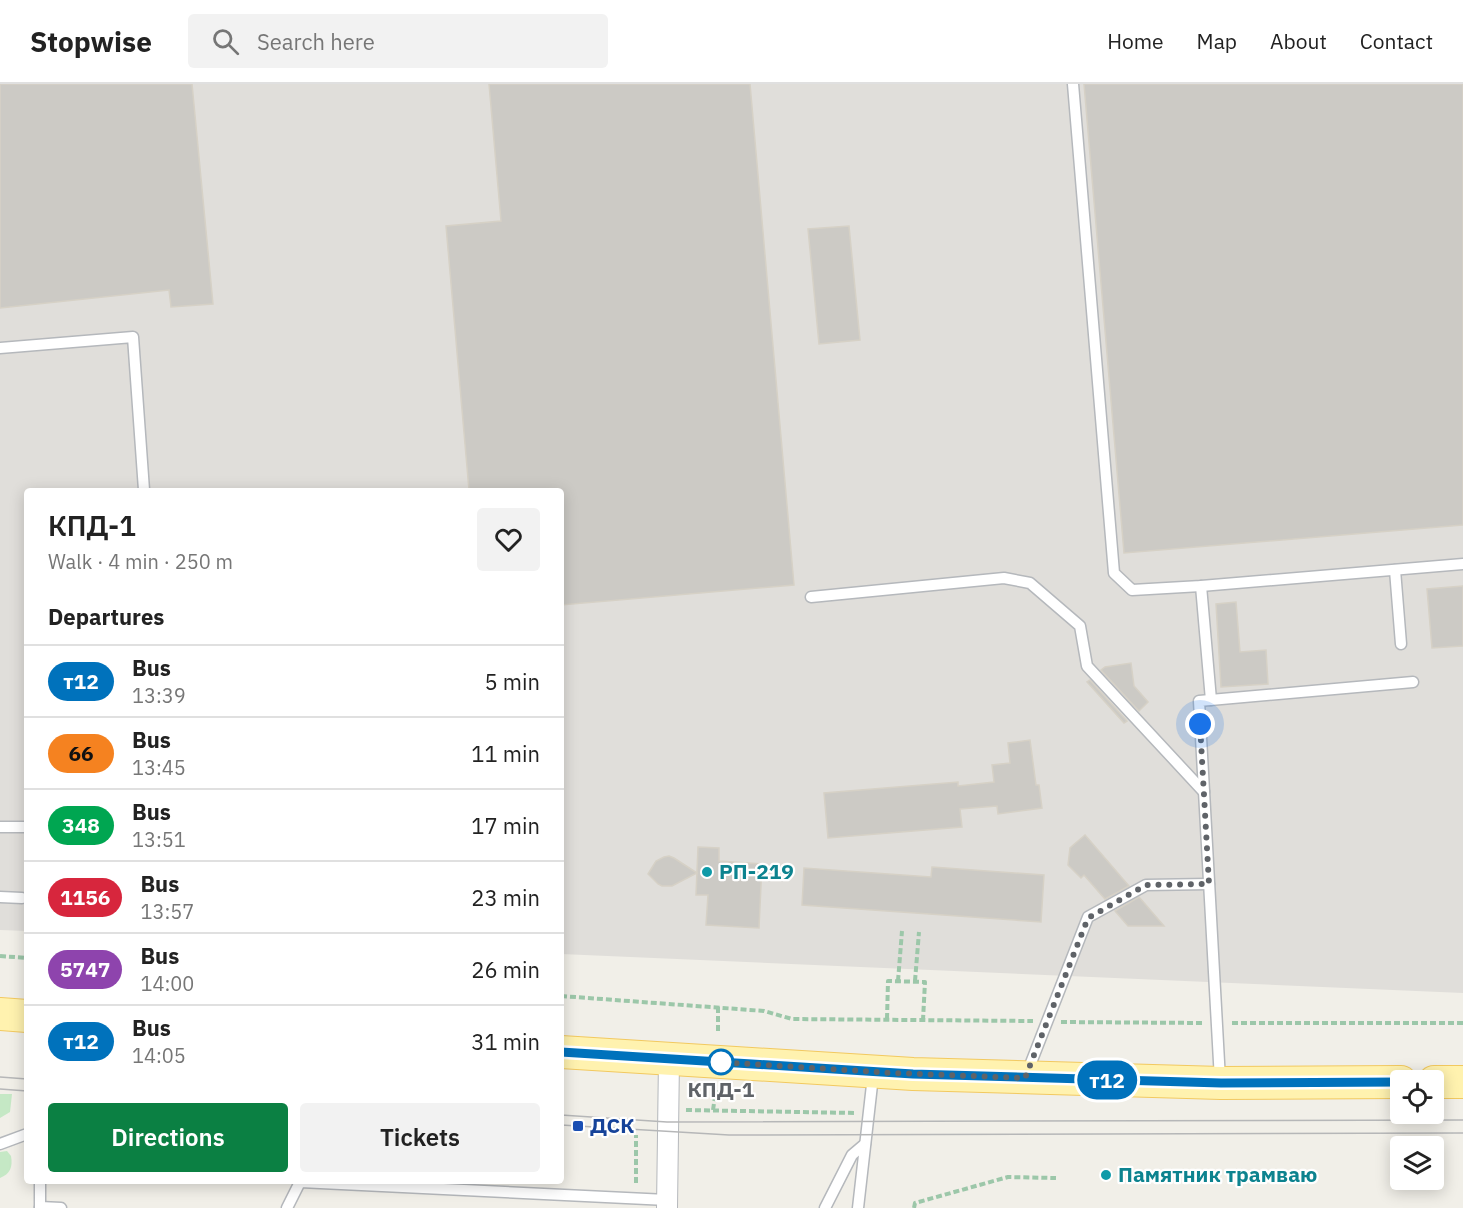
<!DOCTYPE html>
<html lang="en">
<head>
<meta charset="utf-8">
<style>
	:root { --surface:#fff; --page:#f2f2f2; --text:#222; --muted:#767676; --line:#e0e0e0; --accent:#0b8043 }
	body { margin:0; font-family:"IBM Plex Sans",sans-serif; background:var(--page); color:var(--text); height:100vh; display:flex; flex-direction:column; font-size:22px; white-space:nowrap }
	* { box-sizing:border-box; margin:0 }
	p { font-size:20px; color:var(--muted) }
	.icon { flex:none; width:33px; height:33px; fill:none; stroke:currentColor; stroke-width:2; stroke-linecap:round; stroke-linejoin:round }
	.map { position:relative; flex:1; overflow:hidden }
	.drawer { position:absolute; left:24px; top:404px; width:540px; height:696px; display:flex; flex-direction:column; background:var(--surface); border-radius:6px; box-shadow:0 3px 15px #0003 }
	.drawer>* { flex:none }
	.badge { padding:0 12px; border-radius:20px; font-size:21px; line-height:39px }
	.controls { position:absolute; left:1390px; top:986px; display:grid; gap:12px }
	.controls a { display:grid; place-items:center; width:54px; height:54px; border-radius:6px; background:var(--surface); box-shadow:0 3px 15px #0003; font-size:30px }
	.you { position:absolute; width:30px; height:30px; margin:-15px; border:4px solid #fff; border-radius:50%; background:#1a73e8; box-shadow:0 0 0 9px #1a73e833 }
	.map>.badge { position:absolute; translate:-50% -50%; box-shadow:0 0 0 3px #fff }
	h2 { padding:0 24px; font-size:22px; line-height:54px }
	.round { display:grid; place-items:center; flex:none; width:63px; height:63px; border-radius:6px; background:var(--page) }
	.headline { display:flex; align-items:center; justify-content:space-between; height:102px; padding:0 24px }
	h1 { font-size:28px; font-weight:600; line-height:45px }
	.cta { display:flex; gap:12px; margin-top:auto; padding:12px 24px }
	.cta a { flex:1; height:69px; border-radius:6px; background:var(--accent); color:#fff; font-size:24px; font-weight:600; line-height:69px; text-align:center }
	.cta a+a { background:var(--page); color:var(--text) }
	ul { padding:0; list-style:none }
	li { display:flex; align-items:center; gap:18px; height:72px; padding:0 24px; border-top:2px solid var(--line) }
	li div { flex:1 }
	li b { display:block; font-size:22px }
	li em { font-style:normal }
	li .badge { min-width:66px; font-weight:700; text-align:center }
	header { display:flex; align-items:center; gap:36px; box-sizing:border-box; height:84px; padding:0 30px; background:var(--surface); border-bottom:2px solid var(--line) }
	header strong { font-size:28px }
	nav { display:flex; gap:33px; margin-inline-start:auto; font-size:21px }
	.search { width:420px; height:54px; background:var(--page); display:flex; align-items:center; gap:15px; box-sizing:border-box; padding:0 21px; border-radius:6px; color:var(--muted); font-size:22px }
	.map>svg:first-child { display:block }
	.industrial { fill:#e0deda }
	.green { fill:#c5e8c5 }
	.building { fill:#cccac5; stroke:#d6d1c6; stroke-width:1.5 }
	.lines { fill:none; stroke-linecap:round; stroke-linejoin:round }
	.lane-casing { stroke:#b5b8bc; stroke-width:13 }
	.street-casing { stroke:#b5b8bc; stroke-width:22 }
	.primary-casing { stroke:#f2c960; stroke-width:34 }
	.path { stroke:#9cc7a9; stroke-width:4; stroke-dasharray:6 3; stroke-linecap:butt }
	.lane { stroke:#fff; stroke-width:10 }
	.street { stroke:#fff; stroke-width:20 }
	.primary { stroke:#fff2af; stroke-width:32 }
	.tram { stroke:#b6b7b8; stroke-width:1.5 }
	.line-casing { stroke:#fff; stroke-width:14 }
	.line { stroke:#0072bc; stroke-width:9 }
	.walk { stroke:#5f6368; stroke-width:6; stroke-dasharray:0 10.8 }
	.culture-dot { fill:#0f9aa8; stroke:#fff; stroke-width:2 }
	.stop-dot { fill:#fff; stroke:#0072bc; stroke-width:3 }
	.transit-dot { fill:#1a4fb4; stroke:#fff; stroke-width:2 }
	.labels { text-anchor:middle; stroke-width:4.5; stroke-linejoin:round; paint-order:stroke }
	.culture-label { font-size:21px; font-weight:bold; fill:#0d838f; stroke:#fff; text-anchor:start }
	.stop-label { font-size:21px; font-weight:bold; fill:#5f6368; stroke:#fff }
	.transit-label { font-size:21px; font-weight:bold; fill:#164399; stroke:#fff; text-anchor:start }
</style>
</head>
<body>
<header>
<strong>Stopwise</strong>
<div class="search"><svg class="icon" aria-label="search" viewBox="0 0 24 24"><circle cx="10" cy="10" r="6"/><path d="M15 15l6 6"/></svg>Search here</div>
<nav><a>Home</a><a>Map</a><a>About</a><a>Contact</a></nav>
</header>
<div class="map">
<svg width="1463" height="1124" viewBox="0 0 1463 1124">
	<rect width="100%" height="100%" fill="#f1efe8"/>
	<polygon class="industrial" points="0,0 1463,0 1463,909 561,870 561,406 27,406 27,847 0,846"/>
	<g class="green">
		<polygon points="0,1010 12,1010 10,1028 0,1034"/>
		<path d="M7,1067L11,1072C13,1083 10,1090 0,1094V1068Z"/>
	</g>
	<g class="building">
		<polygon points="0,0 192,0 213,220 171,223 169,206 0,224"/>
		<polygon points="489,0 750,0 794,501 561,521 561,406 469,406 446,142 501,137"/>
		<polygon points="1084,0 1463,0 1463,441 1124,469"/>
		<polygon points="849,142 860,256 819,260 808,145"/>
		<polygon points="1463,502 1463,562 1432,564 1427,505"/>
		<polygon points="1236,518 1240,568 1266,566 1268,600 1221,603 1216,520"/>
		<polygon points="1131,579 1134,602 1148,618 1139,627 1101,586 1105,583"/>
		<polygon points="1090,596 1127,637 1124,639 1087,598"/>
		<polygon points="1030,656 1036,701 1039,701 1042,724 998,730 997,722 960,725 962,743 828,754 824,709 958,698 958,702 994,698 992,681 1010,679 1008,659"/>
		<polygon points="1085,751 1104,773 1129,802 1105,815 1084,791 1081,794 1068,781 1070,764"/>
		<polygon points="698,763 719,764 719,777 762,780 759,844 706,841 708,811 696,811"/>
		<polygon points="669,772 674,774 697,789 672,802 662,802 658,800 648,790 656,777 664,773"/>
		<polygon points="932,783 1044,791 1041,838 802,821 804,784 931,793"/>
		<polygon points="1139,813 1164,842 1128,842 1115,827"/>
	</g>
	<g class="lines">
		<g class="lane-casing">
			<g id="lane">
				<polyline points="1073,0 1114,489 1132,506 1201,502 1463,480"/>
				<polyline points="0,264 133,253 144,406"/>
				<polyline points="1395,486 1401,560"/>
				<polyline points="1201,502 1211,616"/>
				<polyline points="811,513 1004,494 1030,499 1080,542 1087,582 1204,708"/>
				<polyline points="0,743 27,743"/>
				<polyline points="0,813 22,814"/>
				<polyline points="1027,989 1088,833 1146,801 1209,800"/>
				<polyline points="1220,996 1199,617 1413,598"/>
				<polyline points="0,1060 27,1050"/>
				<polyline points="40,1096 40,1124"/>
				<polyline points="40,1123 61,1124"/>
				<polyline points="287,1124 300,1098 667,1116"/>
				<polyline points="825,1124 852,1071 865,1060"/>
				<polyline points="858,1124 873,992"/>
			</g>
		</g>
		<g class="street-casing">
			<polyline id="street" points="667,1124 669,975"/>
		</g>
		<g class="primary-casing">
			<g id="primary">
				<polyline points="0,930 27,932"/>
				<polyline points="561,968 913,990 1221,999 1401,998"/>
				<polyline points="1434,998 1463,998"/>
			</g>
		</g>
		<g class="path">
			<polyline points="0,872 27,874"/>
			<polyline points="898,897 902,847"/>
			<polyline points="915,897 919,848"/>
			<polyline points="561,912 764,927 792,935 1033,937"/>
			<polyline points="718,923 718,950"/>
			<polyline points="887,935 888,897 925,898 923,936"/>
			<polyline points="1061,938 1204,939"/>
			<polyline points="1232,939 1463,939"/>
			<polyline points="686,1026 856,1029"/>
			<polyline points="713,1026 716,1006"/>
			<polyline points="636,1099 636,1051"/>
			<polyline points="914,1124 915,1119 1008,1093 1056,1094"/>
		</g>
		<use href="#lane" class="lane"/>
		<use href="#street" class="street"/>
		<use href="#primary" class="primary"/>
		<g class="tram">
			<polyline points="0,993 27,995"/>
			<polyline points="0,1005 27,1007"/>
			<polyline points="561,1031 667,1038 1463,1036"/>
			<polyline points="561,1041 729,1051 1463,1049"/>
		</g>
	</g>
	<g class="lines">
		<g class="line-casing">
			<polyline id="line" points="561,968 913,990 1221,999 1401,998"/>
		</g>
		<use href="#line" class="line"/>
		<polyline class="walk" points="721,978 718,978 893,989 1025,994 1088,834 1146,801 1209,800 1200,640"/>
	</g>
	<g class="culture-dot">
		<circle cx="707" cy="788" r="6"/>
		<circle cx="1106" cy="1091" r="6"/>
	</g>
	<circle class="stop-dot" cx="721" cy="978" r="12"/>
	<rect class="transit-dot" x="572" y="1036" width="12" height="12" rx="3"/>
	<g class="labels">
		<g class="culture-label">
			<text x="719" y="795">РП-219</text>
			<text x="1118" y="1098">Памятник трамваю</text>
		</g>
		<g class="stop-label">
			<text x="721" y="1013">КПД-1</text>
		</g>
		<g class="transit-label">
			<text x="590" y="1049">ДСК</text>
		</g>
	</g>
</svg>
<div class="controls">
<a><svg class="icon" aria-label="locate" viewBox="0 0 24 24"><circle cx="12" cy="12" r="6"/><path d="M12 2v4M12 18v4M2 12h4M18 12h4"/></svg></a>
<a><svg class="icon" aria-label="layers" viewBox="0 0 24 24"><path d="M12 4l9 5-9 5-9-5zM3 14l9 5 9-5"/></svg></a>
</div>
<div class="you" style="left:1200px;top:640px"></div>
<b class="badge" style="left:1107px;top:996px;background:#0072bc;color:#fff">т12</b>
<section class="drawer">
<div class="headline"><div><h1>КПД-1</h1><p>Walk · 4 min · 250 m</p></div><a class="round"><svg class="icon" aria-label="heart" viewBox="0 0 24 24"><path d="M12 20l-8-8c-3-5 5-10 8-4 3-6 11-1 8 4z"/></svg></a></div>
<h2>Departures</h2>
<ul>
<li><span class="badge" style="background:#0072bc;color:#fff">т12</span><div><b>Bus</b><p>13:39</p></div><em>5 min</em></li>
<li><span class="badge" style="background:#f58220;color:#111">66</span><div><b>Bus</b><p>13:45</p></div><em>11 min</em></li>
<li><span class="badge" style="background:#00a651;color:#fff">348</span><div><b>Bus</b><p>13:51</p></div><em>17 min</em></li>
<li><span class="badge" style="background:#d7263d;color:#fff">1156</span><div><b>Bus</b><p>13:57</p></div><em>23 min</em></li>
<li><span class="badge" style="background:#8e44ad;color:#fff">5747</span><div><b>Bus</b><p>14:00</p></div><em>26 min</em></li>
<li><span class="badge" style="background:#0072bc;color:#fff">т12</span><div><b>Bus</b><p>14:05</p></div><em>31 min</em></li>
</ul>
<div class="cta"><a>Directions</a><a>Tickets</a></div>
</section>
</div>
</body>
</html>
